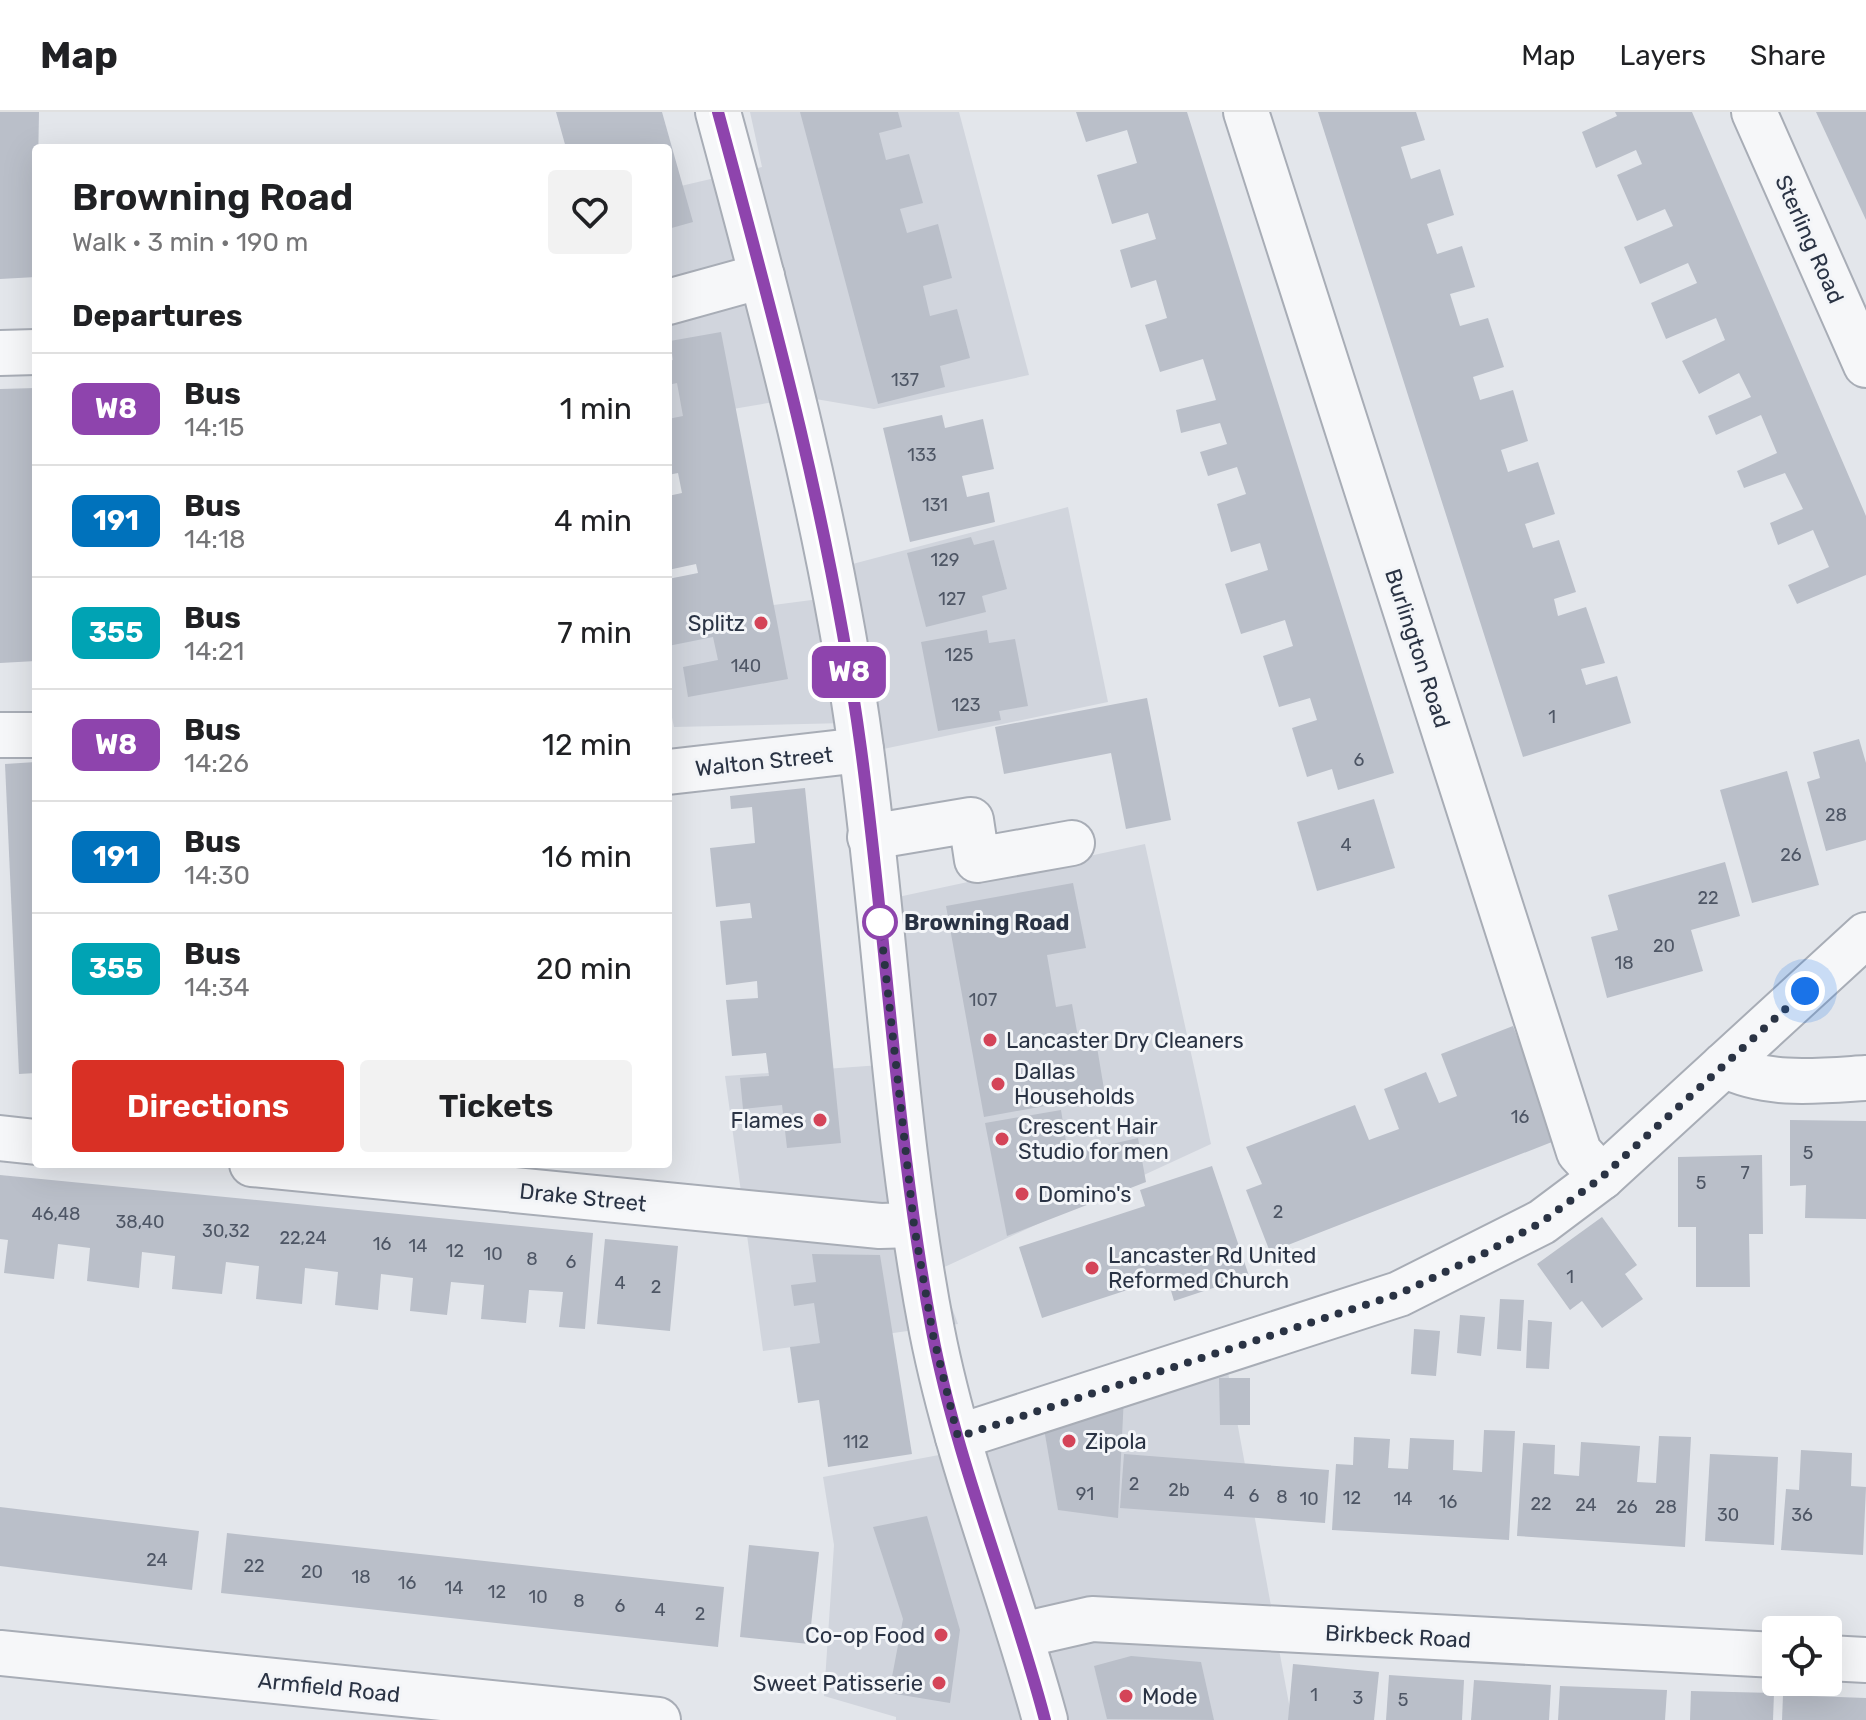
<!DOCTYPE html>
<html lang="en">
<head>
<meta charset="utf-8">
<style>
	:root { --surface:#fff; --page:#f2f2f2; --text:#202124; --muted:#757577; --line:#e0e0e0; --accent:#d93025 }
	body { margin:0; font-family:Rubik,sans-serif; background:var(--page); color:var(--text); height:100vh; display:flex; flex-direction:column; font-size:30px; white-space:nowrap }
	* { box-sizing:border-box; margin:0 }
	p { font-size:26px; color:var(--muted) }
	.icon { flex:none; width:44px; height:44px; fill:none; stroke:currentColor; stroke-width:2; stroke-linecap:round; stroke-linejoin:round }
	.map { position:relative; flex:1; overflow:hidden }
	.details { position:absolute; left:32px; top:32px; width:640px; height:1024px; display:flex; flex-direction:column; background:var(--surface); border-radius:8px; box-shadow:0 8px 32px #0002 }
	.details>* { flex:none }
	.badge { padding:0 16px; border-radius:12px; font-size:28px; line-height:52px }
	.controls { position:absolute; left:1762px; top:1504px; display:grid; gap:16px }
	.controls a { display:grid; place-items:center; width:80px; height:80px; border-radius:8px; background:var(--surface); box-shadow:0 8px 32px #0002; font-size:40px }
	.you { position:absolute; width:40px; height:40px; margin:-20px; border:6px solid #fff; border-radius:50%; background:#1a73e8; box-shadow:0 0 0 12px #1a73e833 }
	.map>.badge { position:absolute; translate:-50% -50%; box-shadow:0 0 0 4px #fff }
	h2 { padding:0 40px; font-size:30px; line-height:72px }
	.round { display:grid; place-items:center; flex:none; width:84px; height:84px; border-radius:8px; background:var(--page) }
	.summary { display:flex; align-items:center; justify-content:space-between; height:136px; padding:0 40px }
	h1 { font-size:38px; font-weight:600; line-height:60px }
	.primary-button { display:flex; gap:16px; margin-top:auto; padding:16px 40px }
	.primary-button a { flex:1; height:92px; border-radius:8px; background:var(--accent); color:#fff; font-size:32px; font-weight:600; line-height:92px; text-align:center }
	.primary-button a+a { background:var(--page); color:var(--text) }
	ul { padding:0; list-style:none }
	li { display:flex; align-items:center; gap:24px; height:112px; padding:0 40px; border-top:2px solid var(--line) }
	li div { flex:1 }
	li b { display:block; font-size:30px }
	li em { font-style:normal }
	li .badge { min-width:88px; font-weight:700; text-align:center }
	header { display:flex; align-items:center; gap:48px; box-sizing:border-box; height:112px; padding:0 40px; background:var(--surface); border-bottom:2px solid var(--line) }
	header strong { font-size:38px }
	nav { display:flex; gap:44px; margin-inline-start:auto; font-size:28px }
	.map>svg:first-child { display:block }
	.built { fill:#d1d5dd }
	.building { fill:#babfc9 }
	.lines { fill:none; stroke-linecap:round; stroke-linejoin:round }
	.minor-casing { stroke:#a8adb6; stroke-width:48 }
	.minor { stroke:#f6f7f9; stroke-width:44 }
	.line-casing { stroke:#fff; stroke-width:18 }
	.line { stroke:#8e44ad; stroke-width:12 }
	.walk { stroke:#2a3344; stroke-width:8; stroke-dasharray:0 14.4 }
	.poi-dot { fill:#d44458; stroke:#f3f5f8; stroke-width:3 }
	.stop-dot { fill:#fff; stroke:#8e44ad; stroke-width:4 }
	.labels { text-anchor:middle; stroke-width:6; stroke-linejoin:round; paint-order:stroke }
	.number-label { font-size:18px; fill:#4e5665 }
	.street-label { font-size:22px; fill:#2a3344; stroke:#f3f5f8 }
	.poi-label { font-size:22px; fill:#2a3344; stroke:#f3f5f8; text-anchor:start }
	.stop-label { font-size:22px; font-weight:bold; fill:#2a3344; stroke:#f3f5f8; text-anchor:start }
</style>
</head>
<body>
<header>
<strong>Map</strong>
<nav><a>Map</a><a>Layers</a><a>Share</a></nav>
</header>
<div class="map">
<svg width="1866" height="1608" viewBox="0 0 1866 1608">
	<rect width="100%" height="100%" fill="#e3e6eb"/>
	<g class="built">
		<polygon points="750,0 959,0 1029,263 874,297 804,285 668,308 668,77 762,55"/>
		<polygon points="1068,395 1108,590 869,640 845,454"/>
		<polygon points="827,486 846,611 674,615 668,587 668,507"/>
		<polygon points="1145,732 1211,1032 938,1158 958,1212 763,1239 725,964 909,951 884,788"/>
		<polygon points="1225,1244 1292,1608 896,1608 896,1605 824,1584 834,1433 823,1365 981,1335"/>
	</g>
	<g class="building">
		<polygon points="0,0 39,0 36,165 0,167"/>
		<polygon points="556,0 662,0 693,110 668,117 668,36 566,36"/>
		<polygon points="800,0 898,0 902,15 879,21 886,48 909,42 923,91 900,97 907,121 938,112 952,166 923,174 930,204 957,197 970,246 940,254 945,275 878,292"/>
		<polygon points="1076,0 1187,0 1394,661 1338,678 1332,657 1307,665 1292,616 1317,608 1310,586 1279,595 1263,544 1293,534 1285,508 1241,522 1225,472 1268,458 1260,431 1231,440 1217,392 1246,382 1237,355 1208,364 1200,340 1227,332 1220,311 1181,321 1176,298 1216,288 1203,247 1160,260 1145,213 1167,206 1156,168 1131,176 1120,138 1156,127 1148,101 1112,112 1097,63 1137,51 1127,18 1086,30"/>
		<polygon points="1318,0 1416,0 1425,28 1401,35 1411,67 1440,57 1454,103 1427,112 1437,142 1462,134 1475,175 1450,182 1460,214 1488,206 1504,255 1473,265 1480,288 1513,278 1528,329 1501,338 1508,360 1538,350 1555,402 1525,412 1533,436 1559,428 1576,480 1554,487 1558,504 1586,495 1605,551 1581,557 1586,573 1617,564 1631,611 1523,645"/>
		<polygon points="1615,0 1692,0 1866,404 1866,463 1797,492 1788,473 1829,455 1813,418 1778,433 1770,411 1803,397 1785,361 1744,376 1737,359 1777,341 1761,303 1716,323 1708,304 1751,285 1739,261 1699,282 1682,249 1725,228 1716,206 1666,227 1651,191 1697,171 1688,151 1640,172 1624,135 1673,114 1665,97 1637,109 1617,63 1642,52 1636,38 1596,56 1582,20 1617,4"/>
		<polygon points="1816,0 1866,0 1866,108"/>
		<polygon points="721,220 788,567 688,585 683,555 718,548 713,525 668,534 668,467 698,461 696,452 668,458 668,384 682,381 678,361 668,363 668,307 683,304 677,271 668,273 668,249 673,248 670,229"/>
		<polygon points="36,276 36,549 0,551 0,277"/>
		<polygon points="942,303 945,316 983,307 994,357 962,364 967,385 989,380 995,410 910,430 883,316"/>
		<polygon points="971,425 974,433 994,428 1007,477 982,484 986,500 926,515 907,441"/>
		<polygon points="987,518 989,531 1015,527 1028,594 999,599 1001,608 938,619 921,530"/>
		<polygon points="1147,586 1171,708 1126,717 1111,641 1004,662 995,615"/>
		<polygon points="1859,627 1866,651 1866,728 1826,739 1807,670 1820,666 1813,640"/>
		<polygon points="36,650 36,961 19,962 5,652"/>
		<polygon points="1787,659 1819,773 1752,791 1720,678"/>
		<polygon points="805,676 841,1031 787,1036 782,993 743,997 740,966 769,964 766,941 732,944 726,888 758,886 757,869 726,873 720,809 752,806 750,791 716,795 710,736 755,731 752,695 731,697 730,684"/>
		<polygon points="1374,687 1395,756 1317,779 1297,710"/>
		<polygon points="1725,750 1740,804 1691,818 1703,859 1607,886 1591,825 1618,818 1608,783"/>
		<polygon points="1073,771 1086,836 1047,843 1056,895 1072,892 1078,925 1095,923 1105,983 984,1005 946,794"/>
		<polygon points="1513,914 1557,1028 1270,1140 1246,1078 1262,1072 1246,1035 1355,993 1369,1028 1399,1017 1384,977 1426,960 1439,991 1457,984 1441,942"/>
		<polygon points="1061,998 1068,1042 1138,1026 1146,1070 1007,1124 985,1011"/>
		<polygon points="1790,1008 1866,1009 1866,1107 1805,1106 1806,1073 1790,1074"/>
		<polygon points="1762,1043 1763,1122 1749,1122 1750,1175 1696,1175 1696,1115 1678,1115 1678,1045"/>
		<polygon points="1212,1054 1249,1164 1174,1189 1167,1165 1042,1206 1019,1135 1145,1094 1140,1078"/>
		<polygon points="0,1063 593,1121 585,1217 559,1215 563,1180 529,1178 526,1211 481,1207 484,1173 451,1170 447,1203 410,1199 413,1166 381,1162 378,1198 335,1193 338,1160 305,1156 302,1192 256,1187 259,1154 226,1150 222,1182 172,1177 175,1144 142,1140 139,1176 87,1169 90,1136 58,1132 54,1167 4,1161 8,1128 0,1127"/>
		<polygon points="1602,1105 1637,1153 1625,1162 1643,1187 1602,1216 1582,1189 1570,1198 1537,1152"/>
		<polygon points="605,1127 678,1134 670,1219 597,1212"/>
		<polygon points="812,1142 880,1143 912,1342 828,1355 819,1288 798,1291 790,1235 820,1231 814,1191 794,1194 791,1173 816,1170"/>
		<polygon points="1500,1187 1524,1188 1521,1239 1497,1237"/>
		<polygon points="1460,1203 1485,1205 1481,1244 1457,1241"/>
		<polygon points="1528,1208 1552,1210 1549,1257 1526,1256"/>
		<polygon points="1414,1217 1440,1219 1436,1264 1411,1262"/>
		<polygon points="1219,1266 1250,1266 1250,1313 1220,1313"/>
		<polygon points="1124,1284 1118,1406 1058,1398 1042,1305"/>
		<polygon points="1484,1318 1515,1319 1509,1428 1332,1418 1336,1352 1353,1353 1354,1325 1390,1327 1388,1356 1408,1357 1410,1326 1454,1328 1453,1358 1482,1360"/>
		<polygon points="1659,1324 1691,1325 1685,1435 1517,1424 1523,1331 1555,1333 1554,1362 1579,1364 1581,1330 1640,1334 1637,1370 1656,1371"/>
		<polygon points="1801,1338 1852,1341 1851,1374 1866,1375 1863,1443 1781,1438 1786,1377 1799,1378"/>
		<polygon points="1124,1342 1329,1358 1325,1411 1120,1396"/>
		<polygon points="1710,1342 1778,1345 1774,1433 1705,1429"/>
		<polygon points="0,1395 199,1419 192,1478 0,1454"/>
		<polygon points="927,1404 960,1518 950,1591 853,1575 853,1561 891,1570 903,1507 873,1415"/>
		<polygon points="227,1421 724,1475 718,1535 221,1481"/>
		<polygon points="749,1433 819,1440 809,1532 740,1525"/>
		<polygon points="1131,1544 1201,1550 1214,1608 1107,1607 1094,1554"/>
		<polygon points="1293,1552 1379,1560 1374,1608 1288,1608"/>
		<polygon points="1389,1563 1464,1568 1462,1608 1386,1608"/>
		<polygon points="1474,1568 1551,1573 1549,1608 1471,1608"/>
		<polygon points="1560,1574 1667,1578 1665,1608 1558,1608"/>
		<polygon points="1691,1579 1774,1581 1773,1608 1690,1608"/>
		<polygon points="1783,1583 1866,1586 1866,1608 1782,1608"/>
	</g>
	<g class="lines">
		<g class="minor-casing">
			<g id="minor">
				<path d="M718,0C775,210 832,421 861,637C887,830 895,1027 932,1219C958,1351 1010,1478 1045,1608"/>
				<polyline points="1246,0 1579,1040 1602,1065"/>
				<polyline points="1754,0 1866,253"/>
				<polyline points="668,190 762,164"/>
				<polyline points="0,241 36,240"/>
				<polyline points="0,623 36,623"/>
				<polyline points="668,660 861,638"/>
				<polyline points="870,725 971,708 977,748 1072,731"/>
				<path d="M1724,953C1767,975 1818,969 1866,966"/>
				<polyline points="0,1026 36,1030"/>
				<polyline points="252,1052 880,1114 914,1113"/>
				<polyline points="958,1325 1399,1182 1542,1110 1602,1065 1866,823"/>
				<polyline points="1022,1523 1092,1507 1776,1543"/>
				<polyline points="0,1541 658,1608"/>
				<polyline points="1828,1546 1866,1548"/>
			</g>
		</g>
		<use href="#minor" class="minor"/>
	</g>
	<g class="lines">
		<g class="line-casing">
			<path id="line" d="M718,0C775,210 832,421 861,637C887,830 896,1027 932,1219C957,1352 1011,1478 1045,1608"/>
		</g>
		<use href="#line" class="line"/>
		<polyline class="walk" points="880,810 914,1113 933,1223 958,1325 1399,1182 1483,1142 1542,1110 1602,1065 1805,879"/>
	</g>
	<g class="poi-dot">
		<circle cx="761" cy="511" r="8"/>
		<circle cx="990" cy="928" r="8"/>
		<circle cx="998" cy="972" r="8"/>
		<circle cx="820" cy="1008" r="8"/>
		<circle cx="1002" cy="1027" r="8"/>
		<circle cx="1022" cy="1082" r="8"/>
		<circle cx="1092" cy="1156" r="8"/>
		<circle cx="1069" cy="1329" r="8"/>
		<circle cx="941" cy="1523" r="8"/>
		<circle cx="939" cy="1571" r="8"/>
		<circle cx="1126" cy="1584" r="8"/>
	</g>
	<circle class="stop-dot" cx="880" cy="810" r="16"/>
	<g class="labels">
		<g class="number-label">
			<text x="905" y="274">137</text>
			<text x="922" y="349">133</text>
			<text x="935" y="399">131</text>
			<text x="945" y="454">129</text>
			<text x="952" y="493">127</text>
			<text x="959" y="549">125</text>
			<text x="746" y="560">140</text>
			<text x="966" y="599">123</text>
			<text x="1552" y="611">1</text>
			<text x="1359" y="654">6</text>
			<text x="1836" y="709">28</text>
			<text x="1346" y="739">4</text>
			<text x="1791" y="749">26</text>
			<text x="1708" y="792">22</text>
			<text x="1664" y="840">20</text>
			<text x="1624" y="857">18</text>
			<text x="983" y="894">107</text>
			<text x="1520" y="1011">16</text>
			<text x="1808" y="1047">5</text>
			<text x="1745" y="1067">7</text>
			<text x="1701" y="1077">5</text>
			<text x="1278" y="1106">2</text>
			<text x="56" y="1108">46,48</text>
			<text x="140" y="1116">38,40</text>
			<text x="226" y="1125">30,32</text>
			<text x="303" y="1132">22,24</text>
			<text x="382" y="1138">16</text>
			<text x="418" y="1140">14</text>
			<text x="455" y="1145">12</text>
			<text x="493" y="1148">10</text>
			<text x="532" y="1153">8</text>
			<text x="571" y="1156">6</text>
			<text x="1570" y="1171">1</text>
			<text x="620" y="1177">4</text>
			<text x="656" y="1181">2</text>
			<text x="856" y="1336">112</text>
			<text x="1134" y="1378">2</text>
			<text x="1179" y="1384">2b</text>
			<text x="1229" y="1387">4</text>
			<text x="1085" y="1388">91</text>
			<text x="1254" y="1390">6</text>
			<text x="1282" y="1391">8</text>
			<text x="1352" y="1392">12</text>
			<text x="1309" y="1393">10</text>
			<text x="1403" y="1393">14</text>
			<text x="1448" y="1396">16</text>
			<text x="1541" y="1398">22</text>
			<text x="1586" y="1399">24</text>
			<text x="1627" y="1401">26</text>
			<text x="1666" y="1401">28</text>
			<text x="1728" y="1409">30</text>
			<text x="1802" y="1409">36</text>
			<text x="157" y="1454">24</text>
			<text x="254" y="1460">22</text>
			<text x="312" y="1466">20</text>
			<text x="361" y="1471">18</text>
			<text x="407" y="1477">16</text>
			<text x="454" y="1482">14</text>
			<text x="497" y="1486">12</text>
			<text x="538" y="1491">10</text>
			<text x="579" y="1495">8</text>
			<text x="620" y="1500">6</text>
			<text x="660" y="1504">4</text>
			<text x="700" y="1508">2</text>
			<text x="1314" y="1589">1</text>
			<text x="1358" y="1592">3</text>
			<text x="1403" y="1594">5</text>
		</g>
		<g class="street-label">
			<text transform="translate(1810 127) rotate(66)" y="8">Sterling Road</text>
			<text transform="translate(1418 536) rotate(72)" y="8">Burlington Road</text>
			<text transform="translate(764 649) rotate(-6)" y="8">Walton Street</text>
			<text transform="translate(583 1085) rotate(6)" y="8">Drake Street</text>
			<text transform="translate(1398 1524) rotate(3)" y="8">Birkbeck Road</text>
			<text transform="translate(329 1575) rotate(6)" y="8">Armfield Road</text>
		</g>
		<g class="poi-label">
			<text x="745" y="519" text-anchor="end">Splitz</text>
			<text x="1006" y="936">Lancaster Dry Cleaners</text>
			<text x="1014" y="967">Dallas<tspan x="1014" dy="25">Households</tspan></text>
			<text x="804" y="1016" text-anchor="end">Flames</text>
			<text x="1018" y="1022">Crescent Hair<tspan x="1018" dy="25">Studio for men</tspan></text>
			<text x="1038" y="1090">Domino's</text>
			<text x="1108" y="1151">Lancaster Rd United<tspan x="1108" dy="25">Reformed Church</tspan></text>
			<text x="1085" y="1337">Zipola</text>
			<text x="925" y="1531" text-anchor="end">Co-op Food</text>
			<text x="923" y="1579" text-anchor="end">Sweet Patisserie</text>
			<text x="1142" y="1592">Mode</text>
		</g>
		<g class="stop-label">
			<text x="904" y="818">Browning Road</text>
		</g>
	</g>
</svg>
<div class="controls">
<a><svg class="icon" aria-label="locate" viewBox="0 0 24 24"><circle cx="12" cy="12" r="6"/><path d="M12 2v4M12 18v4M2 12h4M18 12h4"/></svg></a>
</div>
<div class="you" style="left:1805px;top:879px"></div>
<b class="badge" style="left:849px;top:560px;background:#8e44ad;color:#fff">W8</b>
<section class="details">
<div class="summary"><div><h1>Browning Road</h1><p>Walk · 3 min · 190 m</p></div><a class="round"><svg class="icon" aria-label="heart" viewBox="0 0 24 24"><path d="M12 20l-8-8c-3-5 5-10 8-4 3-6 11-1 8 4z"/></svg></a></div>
<h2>Departures</h2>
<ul>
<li><span class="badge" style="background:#8e44ad;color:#fff">W8</span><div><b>Bus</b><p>14:15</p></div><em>1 min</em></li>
<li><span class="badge" style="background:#0072bc;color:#fff">191</span><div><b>Bus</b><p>14:18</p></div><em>4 min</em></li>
<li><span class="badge" style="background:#00a3b4;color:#fff">355</span><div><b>Bus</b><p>14:21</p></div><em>7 min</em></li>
<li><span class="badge" style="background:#8e44ad;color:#fff">W8</span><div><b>Bus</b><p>14:26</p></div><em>12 min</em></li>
<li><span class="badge" style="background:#0072bc;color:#fff">191</span><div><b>Bus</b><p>14:30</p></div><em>16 min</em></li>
<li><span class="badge" style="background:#00a3b4;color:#fff">355</span><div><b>Bus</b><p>14:34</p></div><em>20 min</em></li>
</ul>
<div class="primary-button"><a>Directions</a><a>Tickets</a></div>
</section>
</div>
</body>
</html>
